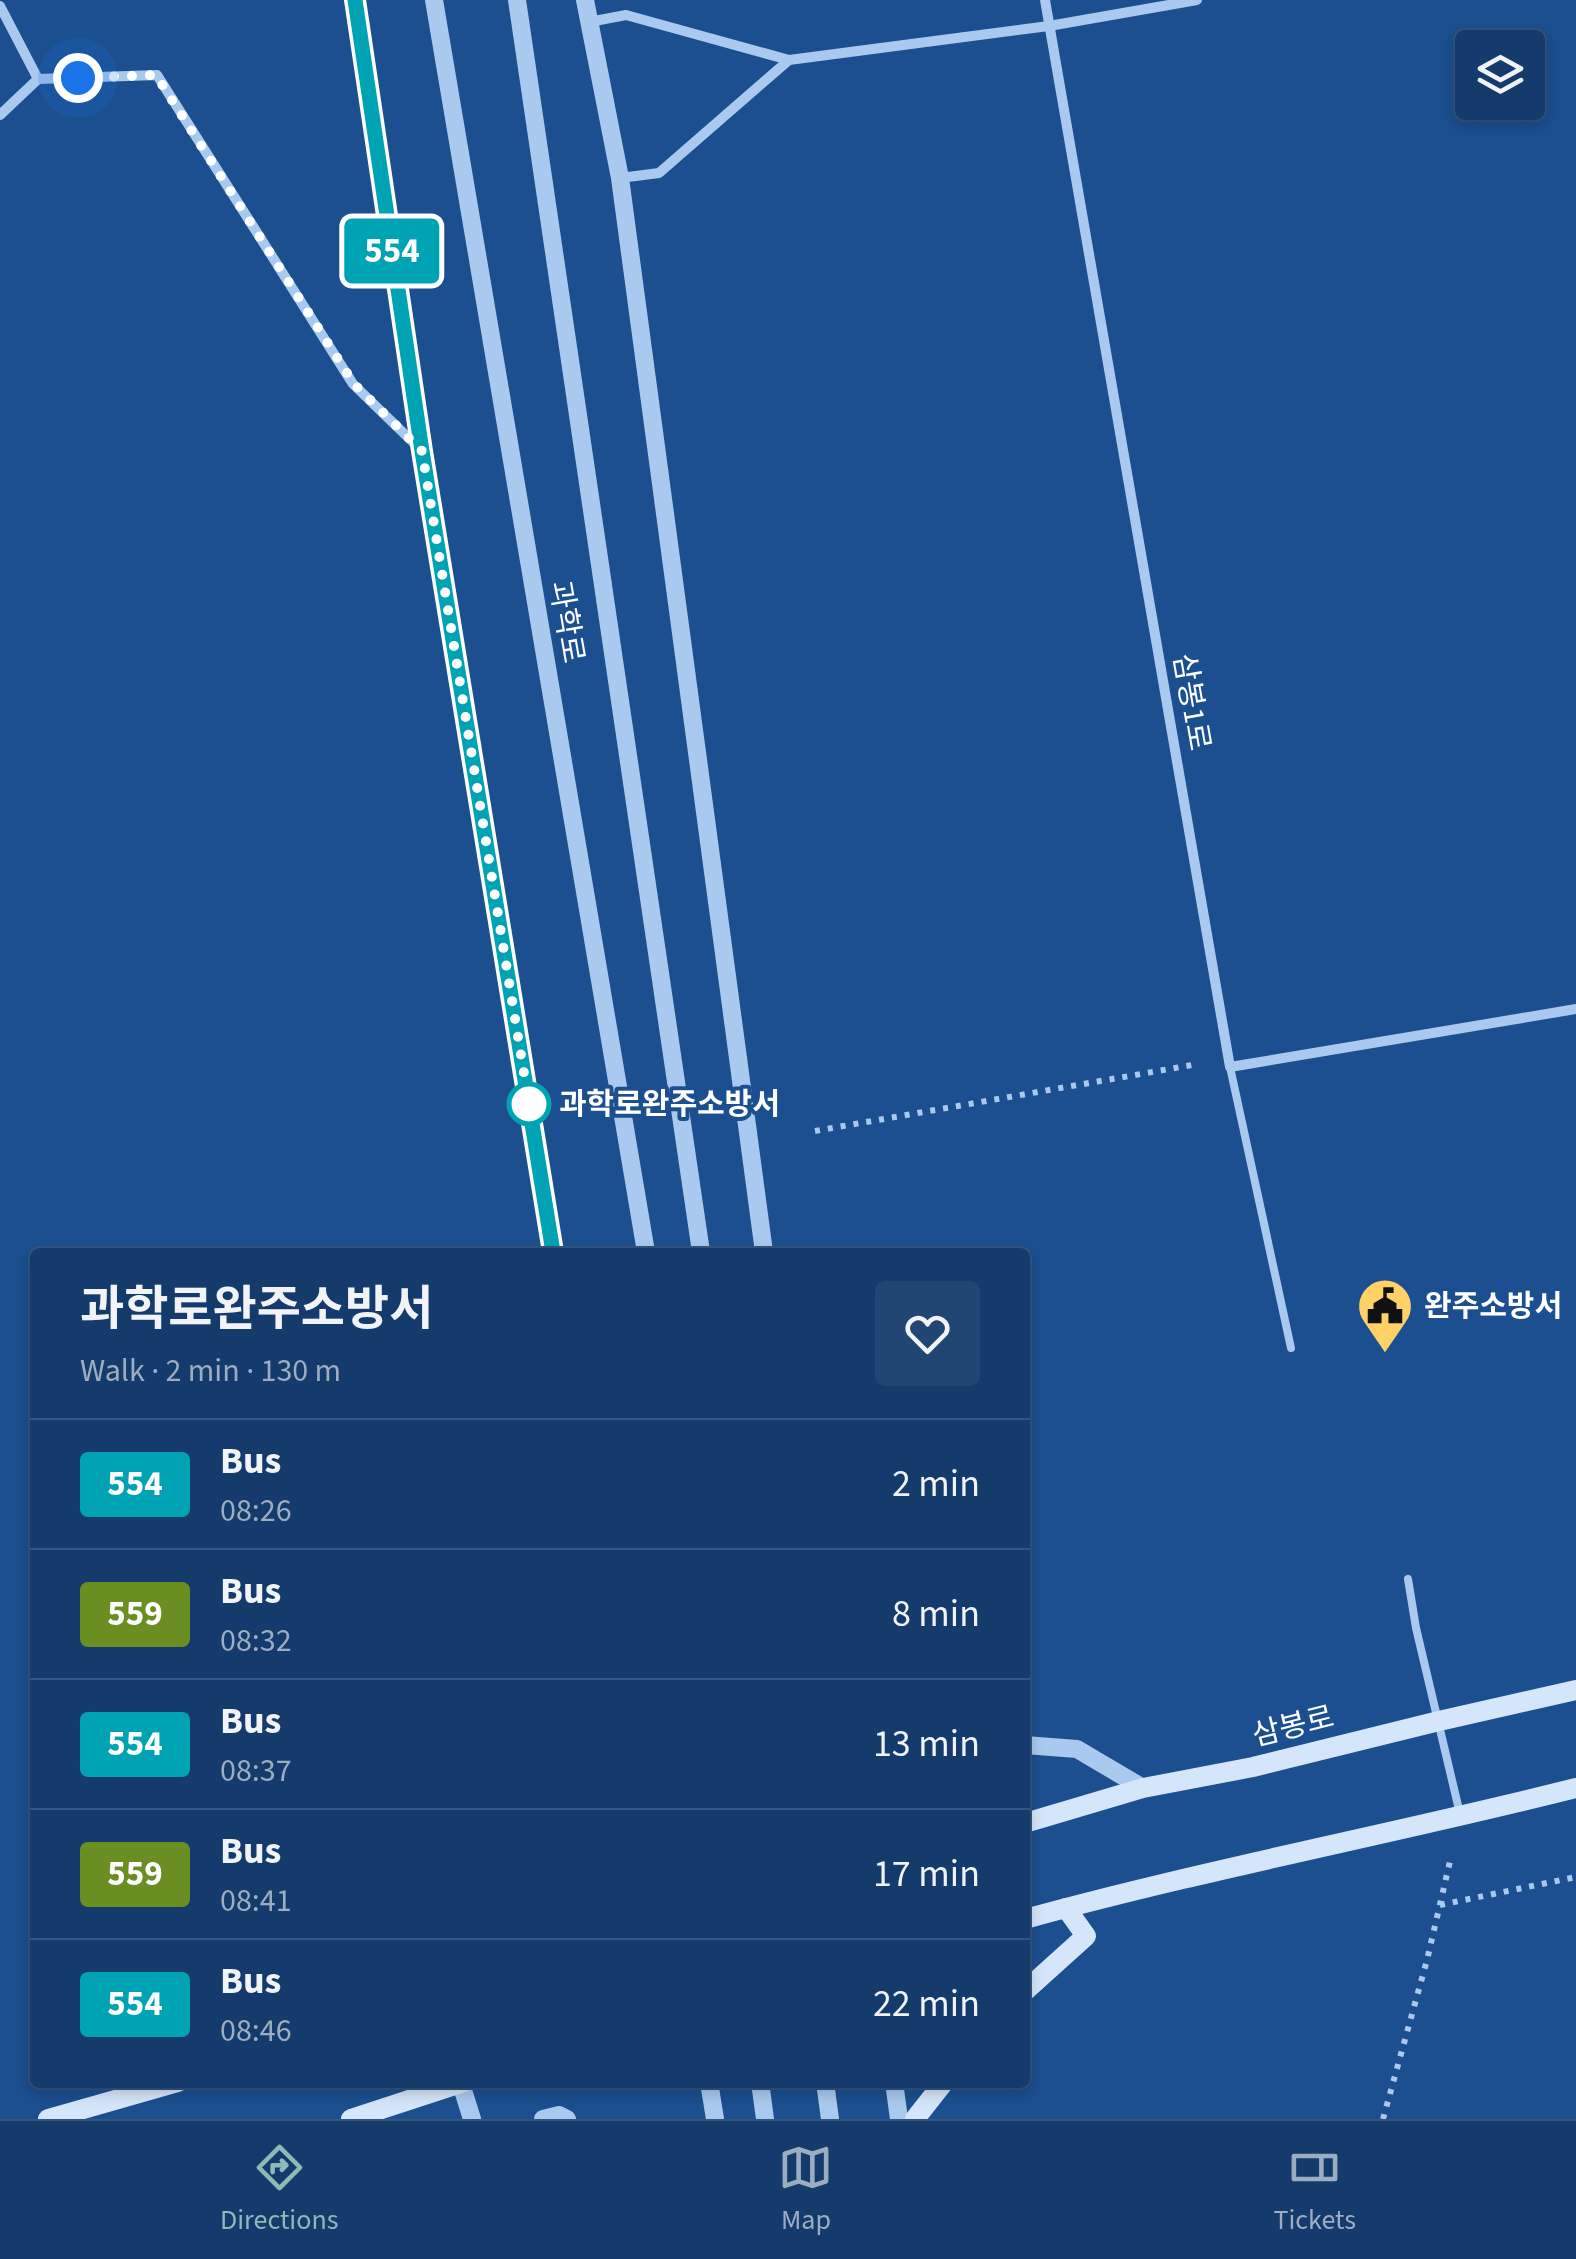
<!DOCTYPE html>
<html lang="en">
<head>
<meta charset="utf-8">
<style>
	:root { --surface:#143b6b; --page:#214673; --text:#f1f3f6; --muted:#9dadc1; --line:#33557e; --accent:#8bbbb9 }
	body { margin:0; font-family:"Source Sans 3","Noto Sans KR",sans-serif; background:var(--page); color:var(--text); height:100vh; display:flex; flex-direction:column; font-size:38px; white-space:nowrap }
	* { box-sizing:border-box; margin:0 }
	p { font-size:32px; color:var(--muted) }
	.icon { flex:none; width:55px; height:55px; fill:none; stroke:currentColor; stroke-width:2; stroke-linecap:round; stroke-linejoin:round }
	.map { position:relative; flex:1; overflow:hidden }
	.sheet { position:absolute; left:30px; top:1248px; width:1000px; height:840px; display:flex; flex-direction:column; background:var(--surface); border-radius:10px; box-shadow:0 5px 15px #0003,0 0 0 2px var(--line) }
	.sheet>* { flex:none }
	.badge { padding:0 20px; border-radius:8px; font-size:35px; line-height:65px }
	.fabs { position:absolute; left:1455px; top:30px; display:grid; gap:20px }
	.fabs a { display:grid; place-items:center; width:90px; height:90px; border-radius:10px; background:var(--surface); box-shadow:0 5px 15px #0003,0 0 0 2px var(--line); font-size:50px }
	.you { position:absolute; width:50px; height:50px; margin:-25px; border:8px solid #fff; border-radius:50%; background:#1a73e8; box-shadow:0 0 0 15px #1a73e833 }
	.map>.badge { position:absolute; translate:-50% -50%; box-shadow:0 0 0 5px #fff }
	.round { display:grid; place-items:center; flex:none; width:105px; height:105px; border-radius:10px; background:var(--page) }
	.summary { display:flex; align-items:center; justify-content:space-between; height:170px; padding:0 50px }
	h1 { font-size:48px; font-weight:700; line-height:75px }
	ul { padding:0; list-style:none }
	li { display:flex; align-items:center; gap:30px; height:130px; padding:0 50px; border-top:2px solid var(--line) }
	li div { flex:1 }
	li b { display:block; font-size:38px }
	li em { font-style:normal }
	li .badge { min-width:110px; font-weight:700; text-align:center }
	.dock { display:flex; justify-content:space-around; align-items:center; height:140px; border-top:2px solid var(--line); background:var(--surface); font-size:28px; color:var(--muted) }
	.dock a { display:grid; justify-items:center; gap:5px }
	.dock .on { color:var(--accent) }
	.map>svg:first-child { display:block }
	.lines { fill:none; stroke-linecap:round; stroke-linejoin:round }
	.path { stroke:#a9c9ee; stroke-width:6; stroke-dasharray:5 8; stroke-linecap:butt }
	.service { stroke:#a9c9ee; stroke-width:8 }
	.minor { stroke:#a9c9ee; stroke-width:10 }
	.tertiary { stroke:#a9c9ee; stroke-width:18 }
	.secondary { stroke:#d6e6fa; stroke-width:20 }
	.line-casing { stroke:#fff; stroke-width:22 }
	.line { stroke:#00a3b4; stroke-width:15 }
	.walk { stroke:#fff; stroke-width:10; stroke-dasharray:0 18 }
	.stop-dot { fill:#fff; stroke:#00a3b4; stroke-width:5 }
	.labels { text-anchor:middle; stroke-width:8; stroke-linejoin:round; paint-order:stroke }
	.street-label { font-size:30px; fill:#fff; stroke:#1b4f8f }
	.stop-label { font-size:30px; font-weight:bold; fill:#fff; stroke:#1b4f8f; text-anchor:start }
	.poi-label { font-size:30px; font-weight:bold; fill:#fff; stroke:#1b4f8f; text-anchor:start }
</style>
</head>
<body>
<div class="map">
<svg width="1576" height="2119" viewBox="0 0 1576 2119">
	<rect width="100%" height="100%" fill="#1b4f8f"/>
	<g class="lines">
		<g class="path">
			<polyline points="815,1131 1192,1065"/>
			<polyline points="1440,1905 1576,1877"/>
			<polyline points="1383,2119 1427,1960 1451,1857"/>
		</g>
		<g class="service">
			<polyline points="1230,1067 1291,1348"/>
			<polyline points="1408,1579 1416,1628 1460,1814"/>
		</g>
		<g class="minor">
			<polyline points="1045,0 1230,1067 1576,1009"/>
			<polyline points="0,6 38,79 157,75 353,384 419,448"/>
			<polyline points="589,22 626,15 789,60 1049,26 1197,0"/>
			<polyline points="0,115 38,79"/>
			<polyline points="620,178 659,173 789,60"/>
		</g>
		<g class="tertiary">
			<polyline points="354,0 422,451 553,1252"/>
			<polyline points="434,0 646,1252"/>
			<polyline points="517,0 701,1252"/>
			<polyline points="585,0 620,178 764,1252"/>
			<polyline points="1025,1745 1077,1749 1143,1788"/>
			<polyline points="709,2082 715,2119"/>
			<polyline points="760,2082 765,2119"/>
			<polyline points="825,2082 830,2119"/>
			<polyline points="894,2082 899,2119"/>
			<polyline points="461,2084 472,2119"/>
			<polyline points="543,2119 559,2115 567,2119"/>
		</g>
		<g class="secondary">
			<polyline points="1025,1823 1143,1788 1253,1767 1439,1721 1576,1690"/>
			<path d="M1025,1919C1207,1869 1393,1834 1576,1788"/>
			<polyline points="1025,1991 1086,1936 1066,1908"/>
			<polyline points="48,2119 178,2082"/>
			<polyline points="351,2119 464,2082"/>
			<polyline points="915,2119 944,2082"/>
		</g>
	</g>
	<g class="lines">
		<g class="line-casing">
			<polyline id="line" points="355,0 422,451 553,1252"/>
		</g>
		<use href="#line" class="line"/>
		<polyline class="walk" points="78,78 156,75 354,384 422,451 529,1104"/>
	</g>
	<defs>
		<g id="civic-pin" transform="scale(2.875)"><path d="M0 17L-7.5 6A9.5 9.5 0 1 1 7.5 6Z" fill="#ffd166" stroke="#1b4f8f"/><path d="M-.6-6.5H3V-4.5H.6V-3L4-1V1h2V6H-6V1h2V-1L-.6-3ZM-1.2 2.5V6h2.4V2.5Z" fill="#111"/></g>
	</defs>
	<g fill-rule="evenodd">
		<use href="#civic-pin" x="1385" y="1306"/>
	</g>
	<circle class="stop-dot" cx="529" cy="1104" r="20"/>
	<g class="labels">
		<g class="street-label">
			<text transform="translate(567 622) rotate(80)" y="10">과학로</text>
			<text transform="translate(1192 702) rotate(80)" y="10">삼봉1로</text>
			<text transform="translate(1293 1726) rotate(-14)" y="10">삼봉로</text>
		</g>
		<g class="stop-label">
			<text x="559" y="1114">과학로완주소방서</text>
		</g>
		<g class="poi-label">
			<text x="1424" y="1316">완주소방서</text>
		</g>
	</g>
</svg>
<div class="fabs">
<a><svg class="icon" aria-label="layers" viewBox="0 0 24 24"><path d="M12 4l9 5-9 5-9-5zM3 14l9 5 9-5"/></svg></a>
</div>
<div class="you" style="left:78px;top:78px"></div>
<b class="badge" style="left:392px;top:251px;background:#00a3b4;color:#fff">554</b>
<section class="sheet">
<div class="summary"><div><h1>과학로완주소방서</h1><p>Walk · 2 min · 130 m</p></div><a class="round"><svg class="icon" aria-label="heart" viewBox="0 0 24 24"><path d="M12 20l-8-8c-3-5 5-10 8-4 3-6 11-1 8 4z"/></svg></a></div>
<ul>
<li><span class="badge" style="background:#00a3b4;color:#fff">554</span><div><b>Bus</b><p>08:26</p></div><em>2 min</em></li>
<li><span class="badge" style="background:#6b8e23;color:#fff">559</span><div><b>Bus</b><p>08:32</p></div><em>8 min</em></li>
<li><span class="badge" style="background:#00a3b4;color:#fff">554</span><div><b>Bus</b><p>08:37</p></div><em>13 min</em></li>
<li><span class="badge" style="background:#6b8e23;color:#fff">559</span><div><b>Bus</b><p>08:41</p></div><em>17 min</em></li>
<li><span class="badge" style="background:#00a3b4;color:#fff">554</span><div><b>Bus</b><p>08:46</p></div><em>22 min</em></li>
</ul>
</section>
</div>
<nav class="dock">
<a class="on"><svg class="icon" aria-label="directions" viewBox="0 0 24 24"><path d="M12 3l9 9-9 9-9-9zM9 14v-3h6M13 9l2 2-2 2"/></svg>Directions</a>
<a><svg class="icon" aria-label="map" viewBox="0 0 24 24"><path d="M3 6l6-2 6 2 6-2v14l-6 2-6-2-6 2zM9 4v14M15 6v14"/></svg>Map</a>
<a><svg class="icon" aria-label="tickets" viewBox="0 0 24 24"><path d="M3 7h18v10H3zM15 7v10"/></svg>Tickets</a>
</nav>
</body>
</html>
